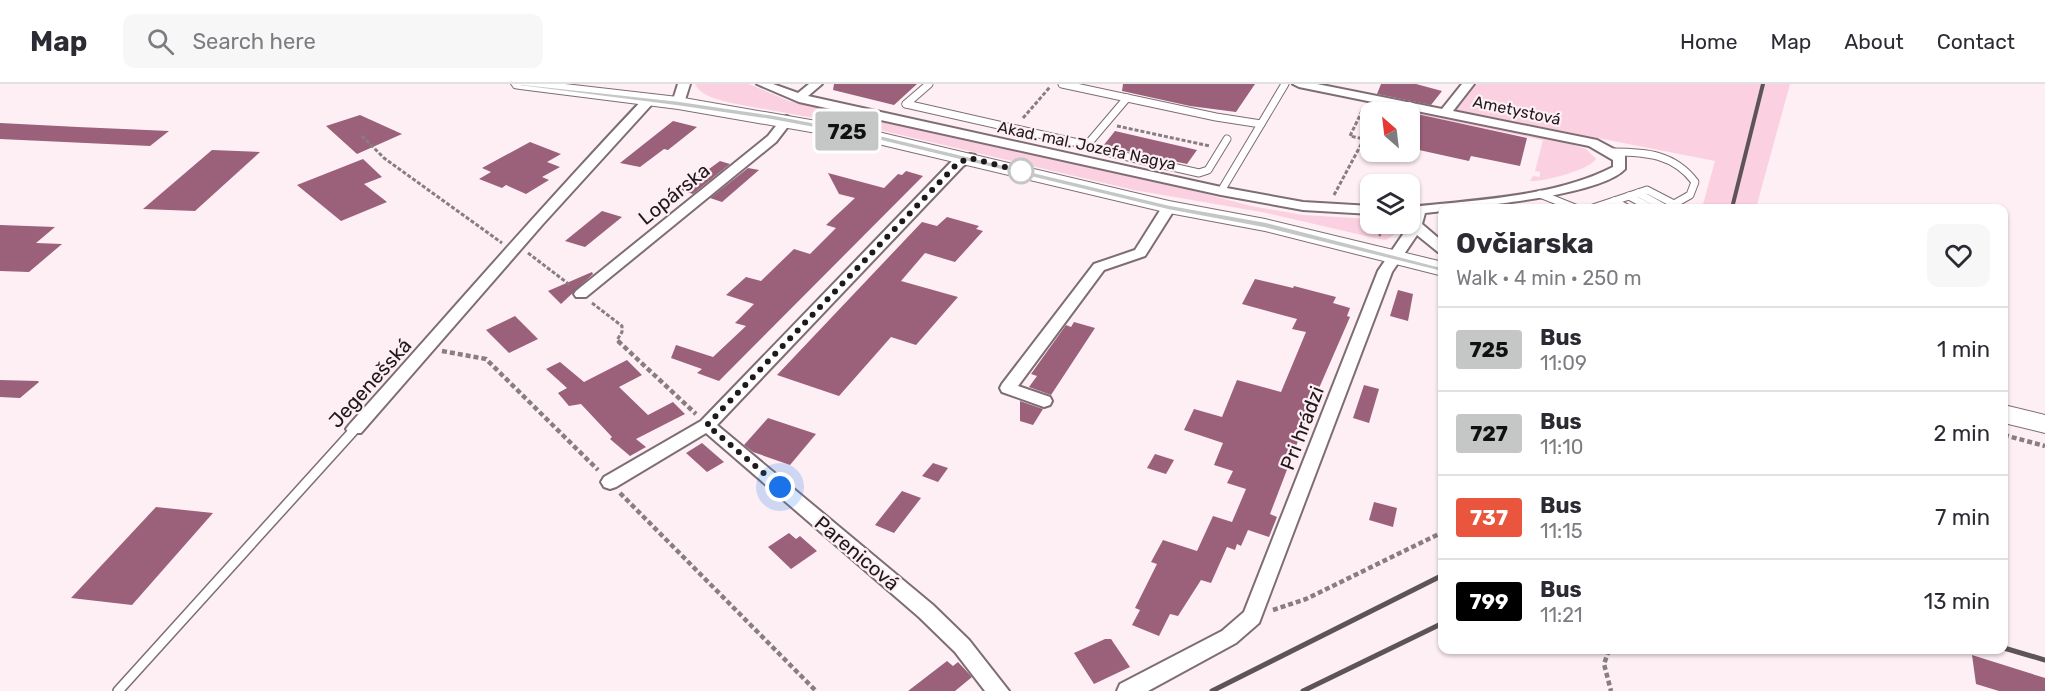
<!DOCTYPE html>
<html lang="en">
<head>
<meta charset="utf-8">
<style>
	:root { --surface:#fff; --page:#f7f7f7; --text:#2b2b33; --muted:#7c7c81; --line:#e1e1e2 }
	body { margin:0; font-family:Rubik,sans-serif; background:var(--page); color:var(--text); height:100vh; display:flex; flex-direction:column; font-size:22px; white-space:nowrap }
	* { box-sizing:border-box; margin:0 }
	p { font-size:20px; color:var(--muted) }
	.icon { flex:none; width:33px; height:33px; fill:none; stroke:currentColor; stroke-width:2; stroke-linecap:round; stroke-linejoin:round }
	.map { position:relative; flex:1; overflow:hidden }
	.side { position:absolute; left:1438px; top:120px; width:570px; height:450px; display:flex; flex-direction:column; background:var(--surface); border-radius:12px; box-shadow:0 2px 4px #0004 }
	.side>* { flex:none }
	.badge { padding:0 12px; border-radius:4px; font-size:21px; line-height:39px }
	.needle { width:39px; rotate:332deg }
	.buttons { position:absolute; left:1360px; top:18px; display:grid; gap:12px }
	.buttons a { display:grid; place-items:center; width:60px; height:60px; border-radius:12px; background:var(--surface); box-shadow:0 2px 4px #0004; font-size:30px }
	.you { position:absolute; width:30px; height:30px; margin:-15px; border:4px solid #fff; border-radius:50%; background:#1a73e8; box-shadow:0 0 0 9px #1a73e833 }
	.map>.badge { position:absolute; translate:-50% -50%; box-shadow:0 0 0 3px #fff }
	.round { display:grid; place-items:center; flex:none; width:63px; height:63px; border-radius:12px; background:var(--page) }
	.head { display:flex; align-items:center; justify-content:space-between; height:102px; padding:0 18px }
	h1 { font-size:28px; font-weight:700; line-height:45px }
	ul { padding:0; list-style:none }
	li { display:flex; align-items:center; gap:18px; height:84px; padding:0 18px; border-top:2px solid var(--line) }
	li div { flex:1 }
	li b { display:block; font-size:22px }
	li em { font-style:normal }
	li .badge { min-width:66px; font-weight:700; text-align:center }
	header { display:flex; align-items:center; gap:36px; box-sizing:border-box; height:84px; padding:0 30px; background:var(--surface); border-bottom:2px solid var(--line) }
	header strong { font-size:28px }
	nav { display:flex; gap:33px; margin-inline-start:auto; font-size:21px }
	.search { width:420px; height:54px; background:var(--page); display:flex; align-items:center; gap:15px; box-sizing:border-box; padding:0 21px; border-radius:12px; color:var(--muted); font-size:22px }
	.map>svg:first-child { display:block }
	.green { fill:#fbd0e1 }
	.building { fill:#9b607a }
	.lines { fill:none; stroke-linecap:round; stroke-linejoin:round }
	.service-far1-casing { stroke:#7e6e74; stroke-width:9 }
	.service-casing { stroke:#7e6e74; stroke-width:12 }
	.minor-casing { stroke:#7e6e74; stroke-width:4 }
	.primary-casing { stroke:#7e6e74; stroke-width:2 }
	.path-far1 { stroke:#887d81; stroke-width:3; stroke-dasharray:4 2; stroke-linecap:butt }
	.path { stroke:#887d81; stroke-width:4.5; stroke-dasharray:5 3; stroke-linecap:butt }
	.service-far1 { stroke:#fff; stroke-width:7 }
	.service { stroke:#fff; stroke-width:9 }
	.minor { fill:#fff; fill-rule:evenodd }
	.primary { fill:#fff; fill-rule:evenodd }
	.rail-far1 { stroke:#5d5458; stroke-width:4 }
	.rail { stroke:#5d5458; stroke-width:5 }
	.line { fill:#c5c6c6; stroke:#fff; stroke-width:1.5 }
	.walk { stroke:#20191c; stroke-width:6; stroke-dasharray:0 10.8 }
	.stop-dot { fill:#fff; stroke:#c5c6c6; stroke-width:3 }
	.labels { text-anchor:middle; stroke-width:4.5; stroke-linejoin:round; paint-order:stroke }
	.far-street-label { font-size:16px; fill:#20191c; stroke:#fdeff4 }
	.street-label { font-size:20px; fill:#20191c; stroke:#fdeff4 }
</style>
</head>
<body>
<header>
<strong>Map</strong>
<div class="search"><svg class="icon" aria-label="search" viewBox="0 0 24 24"><circle cx="10" cy="10" r="6"/><path d="M15 15l6 6"/></svg>Search here</div>
<nav><a>Home</a><a>Map</a><a>About</a><a>Contact</a></nav>
</header>
<div class="map">
<svg width="2045" height="607" viewBox="0 0 2045 607">
	<rect width="100%" height="100%" fill="#fdeff4"/>
	<g class="green">
		<path d="M695,0H749L789,17L1156,97L1251,122L1303,131L1371,135V140H1391L1398,148L1386,156L1379,155L1267,129L1134,106L880,46L731,19C718,15 702,13 695,0Z"/>
		<polygon points="1477,0 1790,0 1756,124 1702,124 1715,77 1456,26"/>
		<path d="M1381,20L1563,56V58L1586,65L1596,75C1589,86 1544,98 1530,97L1533,92L1540,93V88L1535,87L1543,56L1380,23Z"/>
	</g>
	<g class="building">
		<polygon points="834,0 917,0 894,21 833,6"/>
		<polygon points="1123,0 1255,0 1236,28 1190,22 1122,7"/>
		<polygon points="1381,0 1416,0 1442,7 1431,21 1377,10"/>
		<polygon points="1371,20 1527,54 1520,82 1471,72 1469,77 1410,64 1410,28 1367,28"/>
		<polygon points="360,31 402,50 357,70 326,42"/>
		<polygon points="673,37 697,43 668,66 664,65 640,83 620,79"/>
		<polygon points="0,39 78,43 169,47 150,62 0,55"/>
		<polygon points="1115,47 1197,66 1187,80 1103,62"/>
		<polygon points="530,58 561,70 547,78 560,83 542,93 549,96 526,110 506,101 502,104 479,95 491,88 482,84"/>
		<polygon points="212,66 260,68 195,127 143,125"/>
		<polygon points="363,75 382,93 364,100 387,118 341,137 297,101"/>
		<polygon points="720,77 730,80 693,110 680,106"/>
		<polygon points="748,84 759,86 722,118 710,114"/>
		<polygon points="906,87 923,92 719,297 697,289 702,285 671,274 676,261 713,273 746,242 735,239 754,220 726,211 746,193 761,197 794,165 810,170 836,144 826,141 855,114 839,110 828,89 884,104 898,90 902,91"/>
		<polygon points="602,127 622,133 585,163 565,157"/>
		<polygon points="947,133 979,142 976,145 983,147 955,178 925,169 901,197 958,213 916,261 891,253 839,312 777,291 922,138 937,142"/>
		<polygon points="0,141 55,143 36,159 62,160 29,188 0,187"/>
		<polygon points="592,188 593,190 561,220 548,207"/>
		<polygon points="1255,195 1293,204 1294,202 1336,213 1333,219 1350,224 1347,232 1350,233 1313,318 1270,430 1277,433 1269,453 1248,446 1241,462 1237,460 1235,466 1227,463 1211,499 1201,496 1178,532 1170,530 1159,552 1132,541 1140,526 1135,524 1157,480 1151,478 1163,456 1197,467 1213,432 1232,438 1246,405 1227,399 1233,387 1214,381 1223,359 1184,346 1194,325 1222,333 1237,296 1281,308 1306,248 1292,245 1297,235 1242,220"/>
		<polygon points="1398,206 1413,210 1408,237 1390,232"/>
		<polygon points="515,232 538,255 509,269 486,246"/>
		<polygon points="1074,238 1095,244 1051,311 1029,303 1037,292 1031,290 1066,241 1071,243"/>
		<polygon points="627,276 642,291 619,303 648,331 673,318 685,330 636,355 646,363 630,372 610,355 612,353 581,320 569,322 558,309 567,304 546,285 560,278 584,298"/>
		<polygon points="0,296 38,297 39,298 20,314 0,313"/>
		<polygon points="1364,301 1379,305 1369,339 1353,334"/>
		<polygon points="1020,317 1043,325 1033,341 1020,337"/>
		<polygon points="768,334 816,350 790,381 753,368 744,361"/>
		<polygon points="702,359 724,378 707,388 686,369"/>
		<polygon points="1155,370 1174,376 1166,390 1147,384"/>
		<polygon points="933,379 948,384 938,398 922,392"/>
		<polygon points="902,407 921,414 894,449 875,441"/>
		<polygon points="1374,418 1397,424 1393,443 1369,436"/>
		<polygon points="156,423 213,429 132,521 71,514"/>
		<polygon points="789,449 796,455 800,452 817,467 791,485 768,463"/>
		<polygon points="1105,555 1111,555 1130,583 1094,600 1074,569"/>
		<polygon points="1972,571 2045,594 2045,607 1999,607 1976,600"/>
		<polygon points="947,577 953,582 958,578 972,593 955,607 908,607"/>
	</g>
	<g class="lines">
		<g class="service-far1-casing">
			<g id="service-far1">
				<polyline points="1062,0 1216,33 1261,40"/>
				<polyline points="906,20 1087,61 1127,14"/>
				<polyline points="906,20 929,0"/>
				<polyline points="1087,61 1093,65 1199,89 1208,86 1227,55"/>
				<path d="M1613,68C1646,68 1674,70 1695,98L1690,111L1667,124"/>
				<polyline points="1221,107 1285,0"/>
				<polyline points="1638,109 1665,124"/>
				<polyline points="1540,110 1575,124"/>
				<polyline points="1629,112 1651,124"/>
				<polyline points="1614,117 1627,124"/>
				<polyline points="1593,124 1647,106 1676,121"/>
			</g>
		</g>
		<g class="service-casing">
			<polyline id="service" points="118,607 355,345"/>
		</g>
		<g class="minor-casing">
			<g id="minor">
				<polygon points="678,0 690,0 684,19 678,23 672,19"/>
				<polygon points="757,0 773,0 798,9 809,0 822,0 808,12 1221,103 1303,118 1371,122 1371,130 1303,126 1221,111 799,18"/>
				<path d="M1293,0H1317L1442,25L1462,0H1474L1453,27L1597,56L1625,71V85C1603,110 1479,124 1443,124V127L1425,129L1422,140L1443,158V169L1438,168L1417,151L1392,188L1259,539L1236,559L1148,607H1117L1120,600L1222,547L1244,528L1378,187L1410,140V123C1474,116 1555,113 1613,83V76L1589,62L1299,3Z"/>
				<path d="M650,11L654,12V18L543,140L361,349H349L346,345L349,341C448,231 544,119 646,12Z"/>
				<polygon points="787,32 793,36 776,58 586,213 576,213 574,210 576,207 768,52 783,33"/>
				<polygon points="970,70 975,71 976,74 963,82 717,341 933,521 969,556 1009,607 985,607 955,568 919,533 706,349 616,403 610,405 604,403 601,398 604,393 701,337 953,76"/>
				<polygon points="1169,119 1176,123 1145,172 1104,186 1018,302 1050,313 1052,317 1050,321 1044,323 1002,308 1000,304 1002,300 1094,180 1135,166 1164,120"/>
			</g>
		</g>
		<g class="primary-casing">
			<g id="primary">
				<polygon points="511,0 565,0 678,13 874,47 1169,117 1265,135 1443,178 1443,192 1265,147 1169,129 874,59 678,25 520,5 514,4"/>
				<polygon points="2004,321 2045,331 2045,349 2004,339"/>
			</g>
		</g>
		<g class="path-far1">
			<polyline points="1023,34 1050,3"/>
			<polyline points="1117,42 1210,62"/>
			<polyline points="362,52 384,74 502,159"/>
			<polyline points="1334,111 1364,55 1350,52 1363,25"/>
			<polyline points="1375,140 1377,150 1381,151"/>
			<polyline points="528,169 570,201"/>
			<polyline points="592,219 622,242 622,248 617,256 619,258"/>
		</g>
		<g class="path">
			<polyline points="618,257 696,330"/>
			<polyline points="442,267 486,275 598,386"/>
			<polyline points="2004,351 2045,362"/>
			<polyline points="620,409 816,607"/>
			<polyline points="1273,526 1306,515 1443,448"/>
			<polyline points="1609,566 1604,580 1611,607"/>
		</g>
		<use href="#service-far1" class="service-far1"/>
		<use href="#service" class="service"/>
		<use href="#minor" class="minor"/>
		<use href="#primary" class="primary"/>
		<polyline class="rail-far1" points="1732,124 1763,0"/>
		<g class="rail">
			<polyline points="2004,564 2045,576"/>
			<polyline points="1212,607 1443,491"/>
			<polyline points="1303,607 1443,539"/>
		</g>
	</g>
	<polygon class="line" points="517,0 521,0 678,17 773,31 874,50 1169,121 1265,138 1448,185 1443,188 1265,144 1169,126 874,55 773,36 678,22 521,2"/>
	<g class="lines">
		<polyline class="walk" points="780,403 707,341 958,79 970,74 1021,87"/>
	</g>
	<circle class="stop-dot" cx="1021" cy="87" r="12"/>
	<g class="labels">
		<g class="far-street-label">
			<text transform="translate(1517 26) rotate(12)" y="6">Ametystová</text>
			<text transform="translate(1087 61) rotate(12)" y="6">Akad. mal. Jozefa Nagya</text>
		</g>
		<g class="street-label">
			<text transform="translate(674 110) rotate(-39)" y="7">Lopárska</text>
			<text transform="translate(370 299) rotate(-48)" y="7">Jegenešská</text>
			<text transform="translate(1302 344) rotate(-69)" y="7">Pri hrádzi</text>
			<text transform="translate(857 469) rotate(40)" y="7">Parenicová</text>
		</g>
	</g>
</svg>
<div class="buttons">
<a><svg class="needle" viewBox="-14 -14 28 28"><path d="M0-13l5 13h-10z" fill="#e53935"/><path d="M0 13l5-13h-10z" fill="#7c7c81"/></svg></a>
<a><svg class="icon" aria-label="layers" viewBox="0 0 24 24"><path d="M12 4l9 5-9 5-9-5zM3 14l9 5 9-5"/></svg></a>
</div>
<div class="you" style="left:780px;top:403px"></div>
<b class="badge" style="left:847px;top:47px;background:#c5c6c6;color:#111">725</b>
<section class="side">
<div class="head"><div><h1>Ovčiarska</h1><p>Walk · 4 min · 250 m</p></div><a class="round"><svg class="icon" aria-label="heart" viewBox="0 0 24 24"><path d="M12 20l-8-8c-3-5 5-10 8-4 3-6 11-1 8 4z"/></svg></a></div>
<ul>
<li><span class="badge" style="background:#c5c6c6;color:#111">725</span><div><b>Bus</b><p>11:09</p></div><em>1 min</em></li>
<li><span class="badge" style="background:#c5c6c6;color:#111">727</span><div><b>Bus</b><p>11:10</p></div><em>2 min</em></li>
<li><span class="badge" style="background:#ea553d;color:#fff">737</span><div><b>Bus</b><p>11:15</p></div><em>7 min</em></li>
<li><span class="badge" style="background:#000;color:#fff">799</span><div><b>Bus</b><p>11:21</p></div><em>13 min</em></li>
</ul>
</section>
</div>
</body>
</html>
